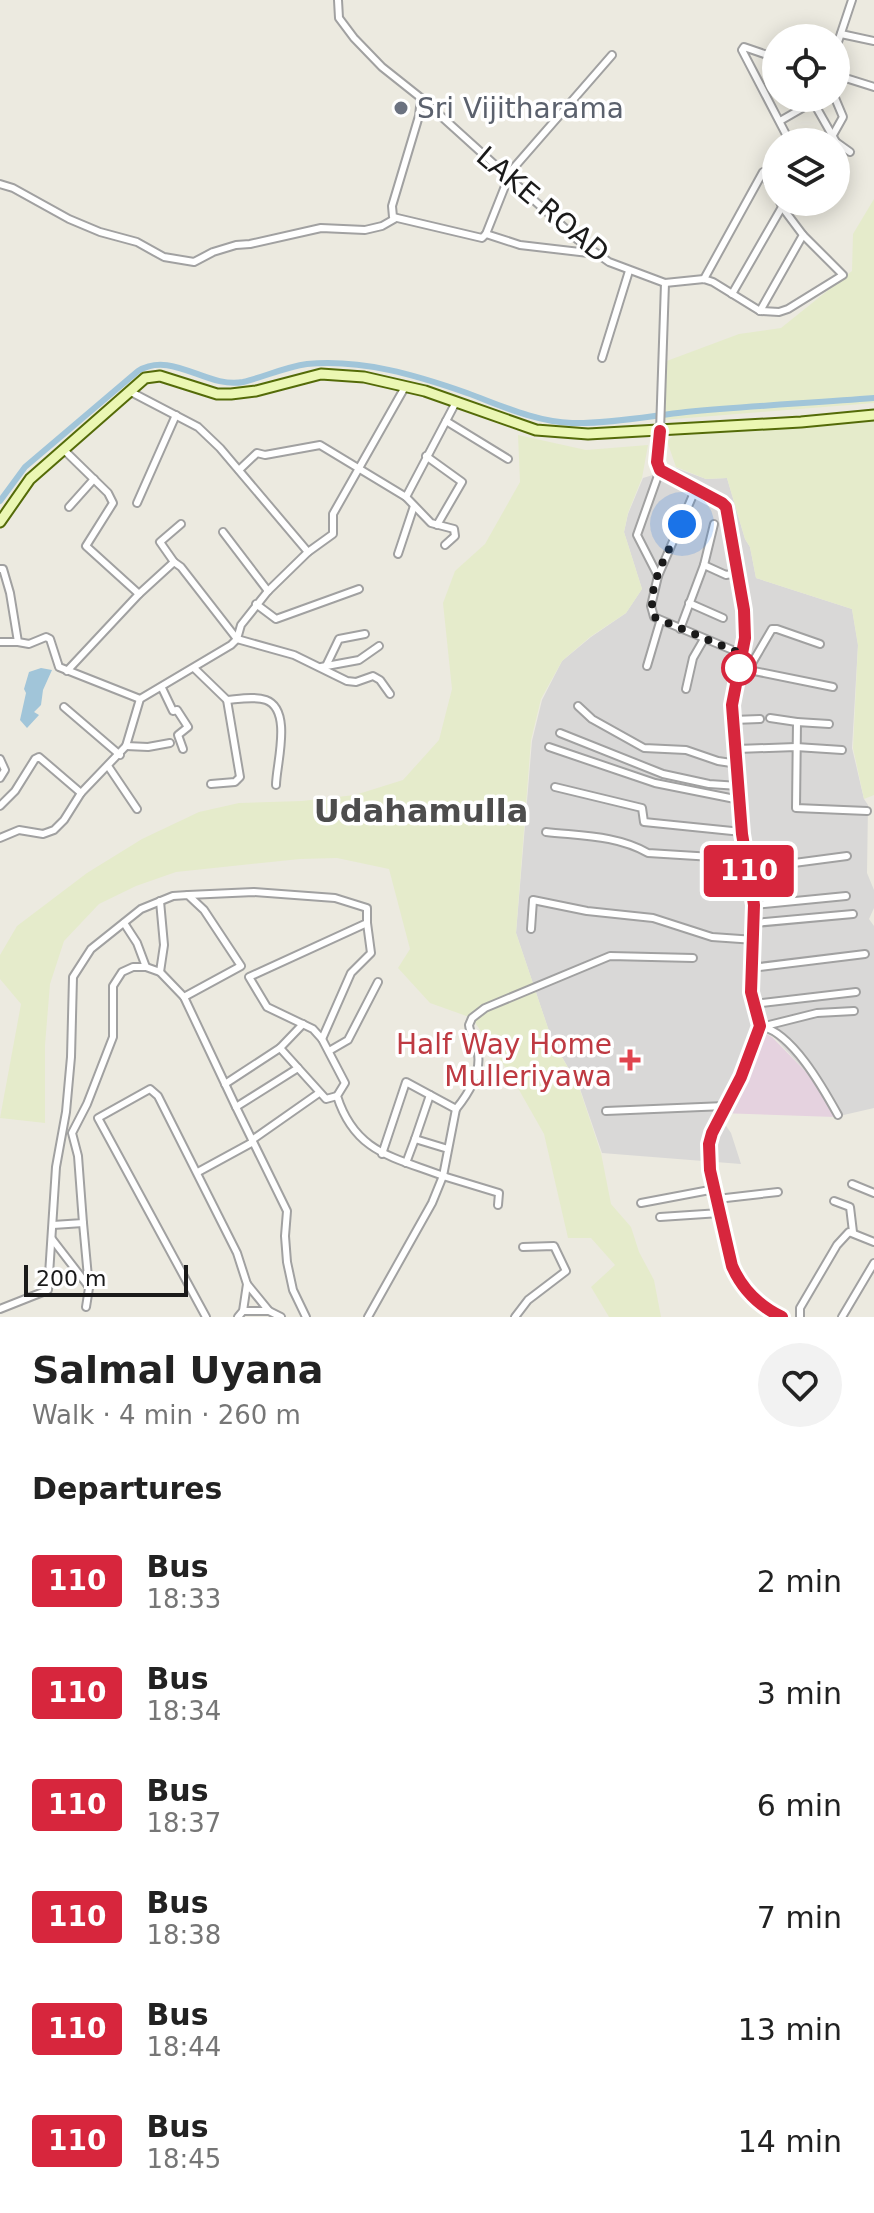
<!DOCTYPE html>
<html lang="en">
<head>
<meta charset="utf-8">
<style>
	:root { --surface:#fff; --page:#f2f2f2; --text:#222; --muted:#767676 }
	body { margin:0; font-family:"DejaVu Sans",sans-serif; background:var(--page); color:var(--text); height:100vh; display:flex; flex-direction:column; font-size:30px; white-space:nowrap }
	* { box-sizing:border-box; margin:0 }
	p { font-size:26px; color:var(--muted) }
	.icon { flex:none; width:44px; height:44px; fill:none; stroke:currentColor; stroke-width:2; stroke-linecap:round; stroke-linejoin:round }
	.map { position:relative; height:1317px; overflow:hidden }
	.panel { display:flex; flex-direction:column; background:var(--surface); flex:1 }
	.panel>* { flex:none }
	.badge { padding:0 16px; border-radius:6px; font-size:28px; line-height:52px }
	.fabs { position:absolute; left:762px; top:24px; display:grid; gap:16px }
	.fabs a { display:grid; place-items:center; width:88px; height:88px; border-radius:50%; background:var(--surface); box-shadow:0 4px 20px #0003; font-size:40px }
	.scale { position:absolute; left:24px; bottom:20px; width:164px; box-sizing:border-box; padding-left:8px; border:4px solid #1a1a1a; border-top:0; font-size:22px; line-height:28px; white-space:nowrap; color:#1a1a1a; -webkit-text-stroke:6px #fff; paint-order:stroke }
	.you { position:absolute; width:40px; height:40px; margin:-20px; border:6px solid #fff; border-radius:50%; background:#1a73e8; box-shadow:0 0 0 12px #1a73e833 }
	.map>.badge { position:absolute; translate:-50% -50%; box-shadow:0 0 0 4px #fff }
	h2 { padding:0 32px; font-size:30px; line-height:72px }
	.round { display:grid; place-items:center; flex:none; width:84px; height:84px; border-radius:42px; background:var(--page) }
	.head { display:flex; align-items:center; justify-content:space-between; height:136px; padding:0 32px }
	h1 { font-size:38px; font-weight:600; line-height:60px }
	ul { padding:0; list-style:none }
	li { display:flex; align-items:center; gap:24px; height:112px; padding:0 32px }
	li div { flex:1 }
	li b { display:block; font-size:30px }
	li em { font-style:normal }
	li .badge { min-width:88px; font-weight:700; text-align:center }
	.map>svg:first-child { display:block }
	.residential { fill:#d9d8d7 }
	.industrial { fill:#e5d2df }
	.farmland { fill:#e5ebcb }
	.water { fill:#a1c5d9 }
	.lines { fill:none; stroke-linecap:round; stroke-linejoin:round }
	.canal { stroke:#a1c5d9; stroke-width:6 }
	.street-casing { stroke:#a1a1a1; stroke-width:10 }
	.secondary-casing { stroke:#546b08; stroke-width:13 }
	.street { stroke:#fff; stroke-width:6 }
	.secondary { stroke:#ebf7b3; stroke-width:9 }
	.line-casing { stroke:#fff; stroke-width:18 }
	.line { stroke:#d7263d; stroke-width:12 }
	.walk { stroke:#1a1a1a; stroke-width:8; stroke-dasharray:0 14.4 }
	.worship-dot { fill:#6b7280; stroke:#fff; stroke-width:3 }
	.stop-dot { fill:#fff; stroke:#d7263d; stroke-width:4 }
	.health-dot { fill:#e0444e; stroke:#fff; stroke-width:3 }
	.labels { text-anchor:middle; stroke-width:7; stroke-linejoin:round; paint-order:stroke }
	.worship-label { font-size:28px; fill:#5b616d; stroke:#fff; text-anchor:start }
	.street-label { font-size:28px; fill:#1a1a1a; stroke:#fff }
	.health-label { font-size:28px; fill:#be3a42; stroke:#fff; text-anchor:end }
	.quarter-label { font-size:32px; font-weight:bold; fill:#4d4d4d; stroke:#fff }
</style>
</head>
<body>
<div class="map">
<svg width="874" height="1317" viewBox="0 0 874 1317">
	<rect width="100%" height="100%" fill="#eceae0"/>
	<polygon class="residential" points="676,468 706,479 727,478 745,539 750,547 756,578 852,609 858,645 852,748 864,799 868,805 867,873 874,890 874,908 869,919 874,926 874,1108 835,1117 810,1076 773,1036 756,1027 717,1113 731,1133 741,1164 602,1153 579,1086 552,1040 516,933 532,741 542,700 562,661 591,637 626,613 642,589 624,532 628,514 643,478"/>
	<polygon class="industrial" points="756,1028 772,1037 810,1076 835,1117 718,1113"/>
	<g class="farmland">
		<polygon points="874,199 874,403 663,420 664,362 739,334 781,328 852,271 853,234"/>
		<polygon points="874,421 874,795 864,799 853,748 858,645 852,609 756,578 750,547 745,539 727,478 706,479 676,467 667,441 673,436"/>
		<polygon points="518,435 586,450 648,445 642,478 628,513 624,532 642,589 626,613 590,637 562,661 541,699 531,740 516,933 552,1040 579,1087 601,1153 611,1204 631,1227 639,1252 654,1280 661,1317 609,1317 591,1287 615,1265 591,1238 568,1238 544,1134 510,1074 472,1018 430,1003 398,968 410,949 389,869 337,858 300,859 176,872 136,886 99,904 64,941 50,984 45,1045 45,1123 0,1118 21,1004 0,979 0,955 17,926 87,873 142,839 199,812 239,803 302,801 355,795 403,780 439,740 452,689 443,603 455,571 485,544 520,482"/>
	</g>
	<polygon class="water" points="41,668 52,670 43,690 41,705 34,712 39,715 27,728 20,720 26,693 24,689 29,672"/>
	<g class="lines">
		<path class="canal" d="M0,501L25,467L138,371C172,350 207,389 243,382C264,377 285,367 307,364C362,359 416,375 467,393C500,405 535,422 572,423C608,424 650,416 686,412C749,406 811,403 874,398"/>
		<g class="street-casing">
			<g id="street">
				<polyline points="338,0 339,18 354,38 382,67 421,98 578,240 609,262 665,283 704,279 713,282 760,311 803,235 782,207 790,202"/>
				<polyline points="841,34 874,41"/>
				<polyline points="836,48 852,0"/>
				<polyline points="776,58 744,47 742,50 790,142"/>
				<polyline points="836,75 874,87"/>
				<polyline points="421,98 419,116 392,206 393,217 482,238 486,234"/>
				<polyline points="811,98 836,142"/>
				<polyline points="780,121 813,102"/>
				<polyline points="829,142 843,117 835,98"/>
				<polyline points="836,142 850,152"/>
				<polyline points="0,184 13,188 69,219 100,232 137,242 164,257 194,262 213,252 236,245 250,244 321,228 365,230 382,226 396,218"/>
				<polyline points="597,254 520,245 486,234 511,171 612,55"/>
				<polyline points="704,279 763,172 776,196"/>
				<polyline points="732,294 782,207 780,202"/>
				<polyline points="760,311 779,312 788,309 843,275 803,235"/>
				<polyline points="602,358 629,271"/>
				<polyline points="131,392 198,427 220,448 308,552"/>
				<polyline points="446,421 508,459"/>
				<polyline points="660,431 665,283"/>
				<polyline points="64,450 108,493 113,503 86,546 139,594"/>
				<polyline points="426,456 462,482 437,525"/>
				<polyline points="239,470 257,453 265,455 320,445 406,497 456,402"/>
				<polyline points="660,470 637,535 658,576 651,606 654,617 742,654"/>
				<polyline points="406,497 431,523 454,529 455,536 445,545"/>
				<polyline points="137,503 176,415"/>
				<polyline points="69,507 94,479"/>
				<polyline points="223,532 268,591"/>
				<polyline points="398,554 414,506"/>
				<polyline points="174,562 160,542 181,524"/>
				<polyline points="704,565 726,575 737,573"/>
				<polyline points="0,569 3,569 10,593 18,642 29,644 46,637 50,639 59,667 140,699"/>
				<polyline points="658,576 696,488"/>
				<polyline points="689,603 723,618"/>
				<polyline points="256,604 276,619 359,589"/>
				<polyline points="680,629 704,565 714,524"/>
				<polyline points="0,642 18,642"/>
				<polyline points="741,660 751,665 772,629 777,629 820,644"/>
				<polyline points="326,666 339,639 365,634"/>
				<polyline points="647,666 660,622"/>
				<polyline points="321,667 359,660 379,646"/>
				<polyline points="194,668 227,700 240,777 235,782 211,784"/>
				<polyline points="739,668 833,687"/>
				<polyline points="67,671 139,594 174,562 181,567 237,639 294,655 347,681 356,682 373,676 380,680 390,694"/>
				<polyline points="162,688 173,711 177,710 188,727 178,735 183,749"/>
				<polyline points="686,689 693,658 704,639"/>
				<path d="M227,700C239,699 255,696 266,700C293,710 276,765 276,785"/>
				<polyline points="578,706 592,719 644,748 686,750 718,761 738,764"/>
				<polyline points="64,707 120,755"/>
				<polyline points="770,718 797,722"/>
				<polyline points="733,720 760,719"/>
				<polyline points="829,724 797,722 796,808 867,811"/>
				<polyline points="560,733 663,774 709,784 739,786"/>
				<polyline points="126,746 148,747 170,743"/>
				<polyline points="549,747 655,783 740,800"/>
				<polyline points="737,749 796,747 842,750"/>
				<polyline points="0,759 5,770 0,778"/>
				<polyline points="108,766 137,809"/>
				<polyline points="555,787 642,808 644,822 742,832"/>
				<polyline points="0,806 15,791 35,759 39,757 81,793"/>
				<path d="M546,832C580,836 617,835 648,853L745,859"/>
				<polyline points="0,838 19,830 43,834 54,830 64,820 81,793 126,746 140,699 231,645 237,639 241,625 268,591 308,552 333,534 333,514 405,387"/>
				<polyline points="749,869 847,856"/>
				<path d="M188,895L254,892L335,898L367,908V923L249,977L267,1007L313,1029L322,1039L345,1083L337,1096C355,1153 394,1157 443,1176L456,1109L430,1095L415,1139L448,1149"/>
				<polyline points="160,901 164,945 160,972"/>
				<polyline points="754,905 846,896"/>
				<polyline points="124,923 137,943 146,967"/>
				<polyline points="755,923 853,914"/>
				<polyline points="531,929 533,900 587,911 653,918 712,937 755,940"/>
				<polyline points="751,968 865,954"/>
				<polyline points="754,1004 856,992"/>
				<path d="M760,1026C792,1032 823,1088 838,1115"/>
				<polyline points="765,1026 817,1013 854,1011"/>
				<polyline points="322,1039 351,973 371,953 367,923"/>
				<polyline points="280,1048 298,1068"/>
				<polyline points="329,1051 348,1040 378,982"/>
				<polyline points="225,1084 280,1048 303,1024"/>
				<path d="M456,1109C469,1093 483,1070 477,1049C475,1040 470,1034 469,1025L472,1018L485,1008L610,956L693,958"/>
				<polyline points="606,1111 725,1106"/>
				<polyline points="252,1140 319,1093"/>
				<polyline points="382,1154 406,1082 430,1095"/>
				<polyline points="406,1163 415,1139"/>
				<polyline points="198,1172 253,1142"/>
				<polyline points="852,1184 874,1193"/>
				<polyline points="717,1199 778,1192"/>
				<polyline points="834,1201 850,1207 853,1232"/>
				<polyline points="641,1203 715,1189"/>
				<polyline points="660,1217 720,1213"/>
				<polyline points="83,1223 89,1288 86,1307"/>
				<polyline points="53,1225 83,1223 78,1156 72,1133 87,1104 113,1037 113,986 122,972 133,967 146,967 160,972 184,997 236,1107"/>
				<polyline points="52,1239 89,1287"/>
				<polyline points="247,1284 269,1311 281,1317"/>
				<polyline points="0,1309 48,1290 56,1167 66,1112 71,1057 73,977 91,949 141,909 173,896 188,895 204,910 241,966 184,997"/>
				<polyline points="243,1311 269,1311"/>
				<polyline points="206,1317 98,1118 150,1089 158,1096 237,1253 247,1284 243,1311 238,1317"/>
				<polyline points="306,1317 293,1290 287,1262 285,1236 287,1211 236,1107 298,1068 326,1099 337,1096"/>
				<polyline points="368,1317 432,1203 443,1176 499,1193 498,1205"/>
				<polyline points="515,1317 528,1300 566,1271 554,1246 523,1247"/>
				<polyline points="800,1317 800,1308 837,1245 849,1232 874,1242"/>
				<polyline points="842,1317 874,1263"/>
			</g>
		</g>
		<g class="secondary-casing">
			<g id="secondary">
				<path d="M660,431L657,462L660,470L696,488L726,507L744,610L745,638L732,705L742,832L754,905L751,992L760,1026L741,1077L712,1133L709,1144L710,1170L732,1266C742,1289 759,1306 782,1317"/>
				<polyline points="0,522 30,479 145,378 160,376 217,394 231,394 256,391 321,374 364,377 425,391 536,430 588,434 801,422 874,415"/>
			</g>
		</g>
		<use href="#street" class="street"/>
		<use href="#secondary" class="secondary"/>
	</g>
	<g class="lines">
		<g class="line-casing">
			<path id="line" d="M660,431L657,462L660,470L722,503L726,507L744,610L745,638L732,705L742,834L754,905L751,992L760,1026L741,1077L712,1133L709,1144L710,1170L732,1266C742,1289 759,1306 782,1317"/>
		</g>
		<use href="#line" class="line"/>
		<path class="walk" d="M682,524C669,551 645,587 654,617L742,654L739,668"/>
	</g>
	<circle class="worship-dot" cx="401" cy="108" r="8"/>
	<circle class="stop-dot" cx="739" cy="668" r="16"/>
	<path class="health-dot" d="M626 1048h8v8h8v8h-8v8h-8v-8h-8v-8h8z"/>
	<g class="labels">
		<g class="worship-label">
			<text x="417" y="118">Sri Vijitharama</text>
		</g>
		<g class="street-label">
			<text transform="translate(543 204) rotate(40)" y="10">LAKE ROAD</text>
		</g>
		<g class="health-label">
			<text x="612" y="1054">Half Way Home<tspan x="612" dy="32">Mulleriyawa</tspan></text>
		</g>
		<g class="quarter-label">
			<text x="421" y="822">Udahamulla</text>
		</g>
	</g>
</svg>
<div class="fabs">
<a><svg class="icon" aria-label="locate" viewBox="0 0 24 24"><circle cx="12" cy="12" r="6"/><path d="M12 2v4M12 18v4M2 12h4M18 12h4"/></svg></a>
<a><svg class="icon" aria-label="layers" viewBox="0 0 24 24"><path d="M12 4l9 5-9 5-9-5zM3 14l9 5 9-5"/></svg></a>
</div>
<div class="scale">200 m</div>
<div class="you" style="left:682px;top:524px"></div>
<b class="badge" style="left:749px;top:871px;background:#d7263d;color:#fff">110</b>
</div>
<section class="panel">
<div class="head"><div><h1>Salmal Uyana</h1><p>Walk · 4 min · 260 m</p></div><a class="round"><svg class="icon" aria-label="heart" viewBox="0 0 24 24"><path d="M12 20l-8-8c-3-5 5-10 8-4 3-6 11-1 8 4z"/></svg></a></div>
<h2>Departures</h2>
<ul>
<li><span class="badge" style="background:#d7263d;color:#fff">110</span><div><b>Bus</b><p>18:33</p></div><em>2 min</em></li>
<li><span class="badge" style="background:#d7263d;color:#fff">110</span><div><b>Bus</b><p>18:34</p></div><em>3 min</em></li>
<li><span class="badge" style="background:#d7263d;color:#fff">110</span><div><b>Bus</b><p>18:37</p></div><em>6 min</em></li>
<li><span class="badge" style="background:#d7263d;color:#fff">110</span><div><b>Bus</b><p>18:38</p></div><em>7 min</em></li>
<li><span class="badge" style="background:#d7263d;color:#fff">110</span><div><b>Bus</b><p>18:44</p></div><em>13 min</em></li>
<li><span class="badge" style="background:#d7263d;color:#fff">110</span><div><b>Bus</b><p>18:45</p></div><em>14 min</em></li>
</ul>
</section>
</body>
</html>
